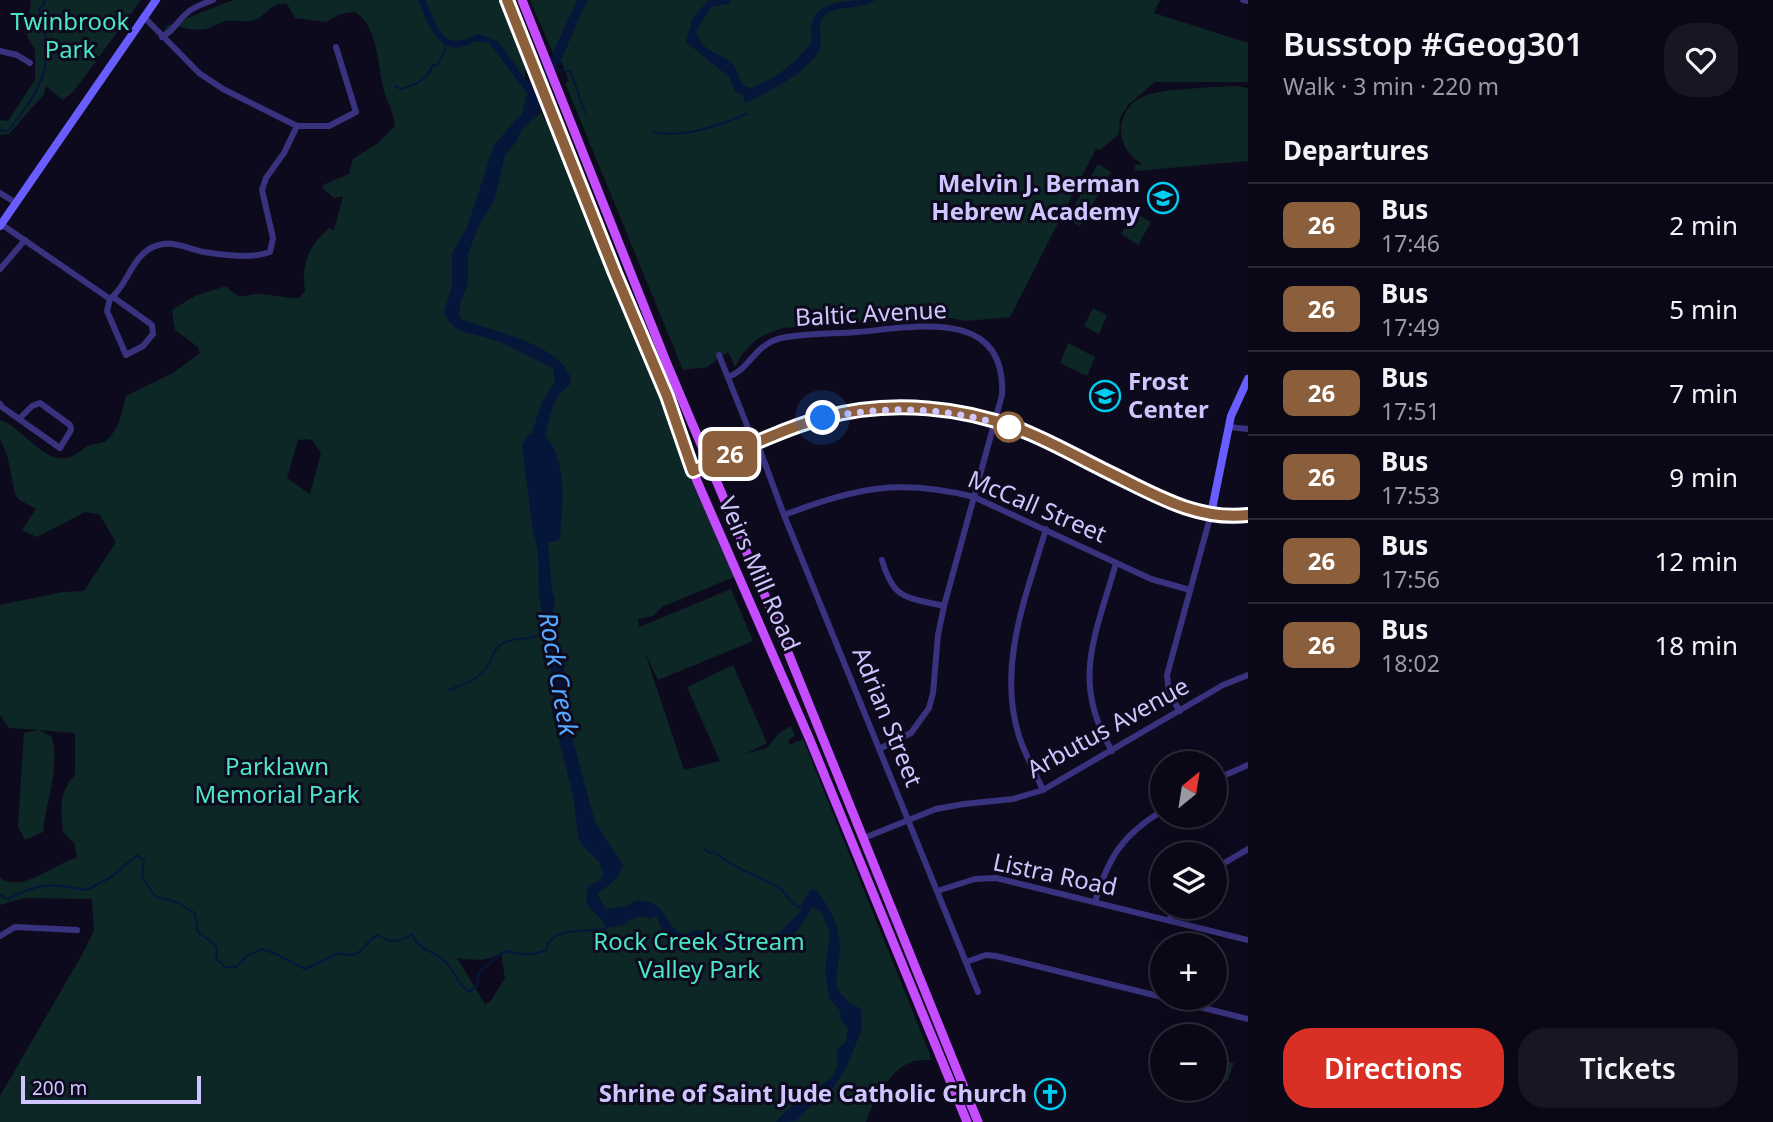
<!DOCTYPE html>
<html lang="en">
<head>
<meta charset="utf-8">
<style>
	:root { --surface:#0a0816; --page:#181623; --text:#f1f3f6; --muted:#999aa1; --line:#2a2935; --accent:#d93025 }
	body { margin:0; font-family:"Noto Sans",sans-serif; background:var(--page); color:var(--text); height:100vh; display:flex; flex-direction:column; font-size:26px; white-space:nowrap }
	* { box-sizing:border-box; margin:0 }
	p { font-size:23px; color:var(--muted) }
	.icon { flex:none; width:38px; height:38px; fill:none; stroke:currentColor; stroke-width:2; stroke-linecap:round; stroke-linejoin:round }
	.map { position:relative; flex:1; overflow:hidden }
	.sheet { display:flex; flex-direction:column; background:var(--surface); width:525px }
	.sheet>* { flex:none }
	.badge { padding:0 14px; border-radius:10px; font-size:24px; line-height:46px }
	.needle { width:46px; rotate:30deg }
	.buttons { position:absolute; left:1150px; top:751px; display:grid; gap:14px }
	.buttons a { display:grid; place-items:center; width:77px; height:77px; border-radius:50%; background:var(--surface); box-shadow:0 7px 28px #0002,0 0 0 2px var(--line); font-size:35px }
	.scale { position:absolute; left:21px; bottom:18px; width:180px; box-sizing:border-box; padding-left:7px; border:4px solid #cfc6ff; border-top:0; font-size:19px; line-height:24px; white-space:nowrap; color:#cfc6ff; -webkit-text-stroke:5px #0e0a1d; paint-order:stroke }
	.you { position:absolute; width:35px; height:35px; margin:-18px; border:5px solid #fff; border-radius:50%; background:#1a73e8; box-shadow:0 0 0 10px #1a73e833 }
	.map>.badge { position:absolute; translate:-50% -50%; box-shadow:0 0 0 4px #fff }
	h2 { padding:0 35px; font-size:26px; line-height:63px }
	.round { display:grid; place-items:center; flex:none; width:74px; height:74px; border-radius:28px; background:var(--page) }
	.headline { display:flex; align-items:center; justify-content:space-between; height:119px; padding:0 35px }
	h1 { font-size:33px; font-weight:600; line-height:52px }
	.cta { display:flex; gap:14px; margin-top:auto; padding:14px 35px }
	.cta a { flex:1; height:80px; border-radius:28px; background:var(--accent); color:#fff; font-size:28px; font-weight:600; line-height:80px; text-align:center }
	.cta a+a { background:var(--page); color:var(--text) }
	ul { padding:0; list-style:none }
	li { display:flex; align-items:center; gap:21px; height:84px; padding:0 35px; border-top:2px solid var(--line) }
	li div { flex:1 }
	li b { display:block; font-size:26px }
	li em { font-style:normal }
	li .badge { min-width:77px; font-weight:700; text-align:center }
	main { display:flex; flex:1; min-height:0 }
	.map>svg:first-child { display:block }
	.green { fill:#0d2727; fill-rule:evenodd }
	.water { fill:#06163a }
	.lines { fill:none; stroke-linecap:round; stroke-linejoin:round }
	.stream { stroke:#06163a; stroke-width:2 }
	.river { stroke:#06163a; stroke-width:10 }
	.street { stroke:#39327f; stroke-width:6 }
	.secondary { stroke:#685dff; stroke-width:8 }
	.primary { stroke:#c54dff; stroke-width:9 }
	.line-casing { stroke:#fff; stroke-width:16 }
	.line { stroke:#8b5e3c; stroke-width:10 }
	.walk { stroke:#cfc6ff; stroke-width:7; stroke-dasharray:0 12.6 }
	.stop-dot { fill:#fff; stroke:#8b5e3c; stroke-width:3.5 }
	.labels { text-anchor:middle; stroke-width:6; stroke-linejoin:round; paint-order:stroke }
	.park-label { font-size:24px; fill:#4ce5c6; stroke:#0e0a1d }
	.poi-label { font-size:24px; font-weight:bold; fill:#cfc6ff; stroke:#0e0a1d; text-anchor:end }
	.street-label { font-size:24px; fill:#cfc6ff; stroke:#0e0a1d }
	.water-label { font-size:26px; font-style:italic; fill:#54a8ff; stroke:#0e0a1d }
</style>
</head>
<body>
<main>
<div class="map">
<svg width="1248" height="1122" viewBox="0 0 1248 1122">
	<rect width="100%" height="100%" fill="#0e0a1d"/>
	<g class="green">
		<polygon points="31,0 141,0 73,92 63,100 46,86 44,94 9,134 0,135 0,120 8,121 35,80 35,50 27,36"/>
		<path d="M233,0H500L529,69L525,71V79L521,73L537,116L541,112L545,121L550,119L736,576L662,607L653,616L638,619L639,627L731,589L753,641L658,680L644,650L684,770L720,761L687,687L733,665L767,743L745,754L767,748L779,733L791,726L795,735L789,740V745L803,739L929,1052L931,1060C925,1060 915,1060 909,1063C888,1072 873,1103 866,1122H0V1096L83,953L94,930L92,899L24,898L0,905V878C23,894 54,863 77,858L74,843L63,832C61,811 58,792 75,775V733L39,730L52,737C60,772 46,798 43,832L25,840L18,826L24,733L39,730L9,728L0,715V605L63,592L84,591L116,542L99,514L85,512L37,537L22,530L36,509L18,499L15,494L7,454L0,439V420C23,427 44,466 71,457C78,454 83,448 90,445C95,443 101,444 106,441C119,430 122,412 126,396L173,373L200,353L198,347L175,330L172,310L195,296L226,286C230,290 235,295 240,296C246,297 252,294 258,294C272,294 285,299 299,298L305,291C301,264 308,247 329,228L334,230L343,196L334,198L322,188L325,184L349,174L353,159L378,143L395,126C394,114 389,105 385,94C377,69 380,28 355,12L340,14L326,22L295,18L287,4C272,1 267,16 254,20C245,23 235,19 227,21C219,22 213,27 206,29C196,31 185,28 175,26L162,34L167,26ZM307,439L312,440L321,453L310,494L287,478L298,440ZM501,953L505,978L490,1002L485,1004L457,958C472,960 487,962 501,953Z"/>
		<path d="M530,0H1160L1154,13L1248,43V82H1155L1128,105L1120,118L1119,134L1100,150L1096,149L1010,317L966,321L940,316L783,328C760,334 745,346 735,367L728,352L707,367L683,370L565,83L569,81L562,63L558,61L560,58L555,49L553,53Z"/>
		<path d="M1234,86L1248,88V161L1135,171L1134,165L1142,164C1129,156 1120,143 1121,128C1122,115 1130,102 1142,97C1162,88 1210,88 1234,86Z"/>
		<polygon points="1098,164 1111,172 1080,226 1067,219"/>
		<polygon points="1134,212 1151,222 1138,245 1121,234"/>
		<polygon points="1093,308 1107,315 1099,334 1084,326"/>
		<polygon points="1068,343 1095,357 1087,376 1060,363"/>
		<polygon points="1214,1060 1234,1063 1228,1080 1215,1088"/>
	</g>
	<g class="water">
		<path d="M418,0H425C439,28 441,53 478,34L498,41L525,79L531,82L542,107L543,110L522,129L516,142L505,155L494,202L480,223L468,254V283L461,301L459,311L461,319C490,331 571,346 571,384C552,395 551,416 545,436C569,462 562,504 560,538L557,541L548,542L552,590L555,601L552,619L569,691L567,718L595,822L623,865C620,879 607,886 597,894L606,909L628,906L636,900C671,903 660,922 683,935L697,930L713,934L739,933L759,937L779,933L802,910L800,907L811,889L817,891C827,904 836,919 839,936C845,971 819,987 861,1009L862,1029L847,1066L832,1090L821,1096L796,1121L776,1122C784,1111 796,1105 805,1096C815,1085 834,1084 837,1066C838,1061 837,1054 837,1049L845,1043L848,1029L840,1018L841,1012L829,998L825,971L830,933L821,911L812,907C801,928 789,946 763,948C753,949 744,948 735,952L719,946L679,942L668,938L662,932L657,916L650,919L643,916L629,920L624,925L606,928C602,918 593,912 586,902L588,886L599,881L603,875L599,862L582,845L578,837L574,800L554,721L551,707L555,693L551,670L544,650L545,629L539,596L538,551L532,526L522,446L526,437L532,433L542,402L555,381L553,368L501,342L458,330L448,321L444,312L452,285V253L467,228L494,145L514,122L522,115L527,93L489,43L475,41C441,63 429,26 418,0Z"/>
		<path d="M577,0H588C577,20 571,42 558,61L553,53Z"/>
		<path d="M709,0H731V3L712,7L696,30C700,53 723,53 733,64C737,69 739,79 743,85L749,88C775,80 796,63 812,41C804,0 844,0 877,0C870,2 863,6 856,7C846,9 835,7 825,15C815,24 824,38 819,50C811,72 765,93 745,103L742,94L735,91L729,77L686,42L693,17Z"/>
	</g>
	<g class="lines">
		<g class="stream">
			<polyline points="553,68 571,72 585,113"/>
			<path d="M395,86L401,89C414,85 428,80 432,66L437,65L444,52L445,46"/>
			<path d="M0,130L8,131C42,89 57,63 39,8L43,6L45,0"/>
			<path d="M652,131C678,140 721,125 746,114"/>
			<path d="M449,690C462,685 479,680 487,667C492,659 493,649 502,644C516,635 531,642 545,632"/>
			<path d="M704,849L710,853L714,852C733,867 755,876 777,886C787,891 788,904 800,907"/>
			<path d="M0,895L8,899C43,881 50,884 87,890L111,877L137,855L144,860L142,877L156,897L174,901L195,913L198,932C210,943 220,940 216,959L225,967H236L246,957L261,949L274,953L305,969L339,953C364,961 361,943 378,935C391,944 400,942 412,934C421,953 432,949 446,962C455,972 458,986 470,992L477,985L479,972L505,951C520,955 532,956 546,950C552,924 588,934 606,928"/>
		</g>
		<path class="river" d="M531,107C542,85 553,65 563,44"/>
		<g class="street">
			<polyline points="1243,0 1248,1"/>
			<polyline points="144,17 199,73 223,89 297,126 329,126 356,112 336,47"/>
			<path d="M162,37C176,29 176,22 187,13C194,6 204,4 213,0"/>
			<polyline points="0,51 17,55 30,63"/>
			<polyline points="0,193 16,203"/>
			<polyline points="1,224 110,299"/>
			<polyline points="0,269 25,240"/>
			<path d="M110,299C127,286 131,259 151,248C169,238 185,248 204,252C223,255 251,259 270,252L273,238L262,190L266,178L284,153L297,126"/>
			<polyline points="110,299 107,311 126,355 143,346 153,334 152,325 113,297"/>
			<polyline points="719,355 754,443"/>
			<path d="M728,377C749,370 754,346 778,339C799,333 835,334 858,332C915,327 1007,307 1002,395L944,606L938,635L933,693L929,708L911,733L879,749"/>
			<polyline points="0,404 2,407 60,448 71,430 70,425 40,403 32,406 19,419"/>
			<polyline points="1229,427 1248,429"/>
			<polyline points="757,442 784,515 978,992"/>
			<path d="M784,515C856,488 898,478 974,497L1151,579L1190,590"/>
			<path d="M882,560C894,601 906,597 944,606"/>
			<polyline points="1180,711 1169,694 1167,675 1211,514"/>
			<path d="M1112,751C1070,681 1096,635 1116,563"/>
			<polyline points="1214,780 1248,765"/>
			<path d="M1043,790C1035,772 1025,755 1019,736C997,666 1026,596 1046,529"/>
			<polyline points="864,838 936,809 964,804 1013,799 1043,790 1223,685 1248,675"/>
			<polyline points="1214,869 1248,849"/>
			<polyline points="937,891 975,879 996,878 1248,940"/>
			<path d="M1095,902C1108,858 1122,835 1162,811"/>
			<polyline points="1170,920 1173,906"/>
			<polyline points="0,936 15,927 77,930"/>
			<polyline points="966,962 986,955 996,956 1162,997"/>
			<polyline points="1163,998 1248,1019"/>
		</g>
		<g class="secondary">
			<polyline points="0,226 156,0"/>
			<path d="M693,471C736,452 777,431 822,418C889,399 967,407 1031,434C1057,446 1082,459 1108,472C1152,494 1197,521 1248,515"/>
			<polyline points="1211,514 1231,416 1248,379"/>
		</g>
		<g class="primary">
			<polyline points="507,0 635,322 667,396 697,481 810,740 967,1122"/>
			<polyline points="522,0 667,364 768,603 978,1122"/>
		</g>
	</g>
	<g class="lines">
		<g class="line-casing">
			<path id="line" d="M507,0L615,273L667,396L693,471C736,452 777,431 822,418C889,399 967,406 1031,434C1059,446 1085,461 1112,474C1155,495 1198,521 1248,515"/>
		</g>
		<use href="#line" class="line"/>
		<path class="walk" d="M823,418C888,405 949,407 1012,428L1009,427"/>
	</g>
	<defs>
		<g id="school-ring" transform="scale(1.575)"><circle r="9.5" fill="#0e0a1d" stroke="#00cef1" stroke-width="1.5"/><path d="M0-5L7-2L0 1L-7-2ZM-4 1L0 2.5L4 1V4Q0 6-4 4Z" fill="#00cef1"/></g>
		<g id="church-ring" transform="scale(1.575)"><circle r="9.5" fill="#0e0a1d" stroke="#00cef1" stroke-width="1.5"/><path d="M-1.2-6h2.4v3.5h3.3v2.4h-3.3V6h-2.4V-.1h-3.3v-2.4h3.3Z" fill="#00cef1"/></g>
	</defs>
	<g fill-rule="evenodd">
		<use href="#school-ring" x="1163" y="198"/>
		<use href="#school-ring" x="1105" y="396"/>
		<use href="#church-ring" x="1050" y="1094"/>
	</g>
	<circle class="stop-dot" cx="1009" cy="427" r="14"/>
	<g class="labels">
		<g class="park-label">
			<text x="70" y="30">Twinbrook<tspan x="70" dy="28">Park</tspan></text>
			<text x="277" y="775">Parklawn<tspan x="277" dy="28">Memorial Park</tspan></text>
			<text x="699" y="950">Rock Creek Stream<tspan x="699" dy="28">Valley Park</tspan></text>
		</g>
		<g class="poi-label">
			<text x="1140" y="192">Melvin J. Berman<tspan x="1140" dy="28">Hebrew Academy</tspan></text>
			<text x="1128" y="390" text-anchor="start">Frost<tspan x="1128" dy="28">Center</tspan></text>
			<text x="1027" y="1102">Shrine of Saint Jude Catholic Church</text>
		</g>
		<g class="street-label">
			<text transform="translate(871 314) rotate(-3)" y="8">Baltic Avenue</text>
			<text transform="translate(1037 507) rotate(23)" y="8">McCall Street</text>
			<text transform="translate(759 574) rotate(66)" y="8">Veirs Mill Road</text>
			<text transform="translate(887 717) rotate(68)" y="8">Adrian Street</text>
			<text transform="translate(1108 728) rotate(-29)" y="8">Arbutus Avenue</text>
			<text transform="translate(1055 875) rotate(12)" y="8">Listra Road</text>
		</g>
		<g class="water-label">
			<text transform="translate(558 674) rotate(80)" y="9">Rock Creek</text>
		</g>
	</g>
</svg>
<div class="buttons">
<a><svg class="needle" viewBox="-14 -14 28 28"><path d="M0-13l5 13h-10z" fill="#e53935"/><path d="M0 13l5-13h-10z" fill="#999aa1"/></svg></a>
<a><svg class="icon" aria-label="layers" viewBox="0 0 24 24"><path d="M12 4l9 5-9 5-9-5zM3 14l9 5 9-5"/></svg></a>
<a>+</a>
<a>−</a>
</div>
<div class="scale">200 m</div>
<div class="you" style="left:823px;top:418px"></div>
<b class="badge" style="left:730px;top:454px;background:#8b5e3c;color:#fff">26</b>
</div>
<section class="sheet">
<div class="headline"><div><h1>Busstop #Geog301</h1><p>Walk · 3 min · 220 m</p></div><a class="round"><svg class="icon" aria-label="heart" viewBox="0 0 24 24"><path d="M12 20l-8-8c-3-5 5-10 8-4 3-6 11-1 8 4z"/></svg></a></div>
<h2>Departures</h2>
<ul>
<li><span class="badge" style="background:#8b5e3c;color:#fff">26</span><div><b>Bus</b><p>17:46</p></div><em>2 min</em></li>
<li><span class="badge" style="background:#8b5e3c;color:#fff">26</span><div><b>Bus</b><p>17:49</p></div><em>5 min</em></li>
<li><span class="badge" style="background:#8b5e3c;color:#fff">26</span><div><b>Bus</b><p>17:51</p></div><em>7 min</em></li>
<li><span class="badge" style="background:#8b5e3c;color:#fff">26</span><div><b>Bus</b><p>17:53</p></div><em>9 min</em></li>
<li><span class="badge" style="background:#8b5e3c;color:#fff">26</span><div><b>Bus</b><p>17:56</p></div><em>12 min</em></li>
<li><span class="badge" style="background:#8b5e3c;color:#fff">26</span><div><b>Bus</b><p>18:02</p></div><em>18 min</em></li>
</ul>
<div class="cta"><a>Directions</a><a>Tickets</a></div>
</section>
</main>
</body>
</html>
